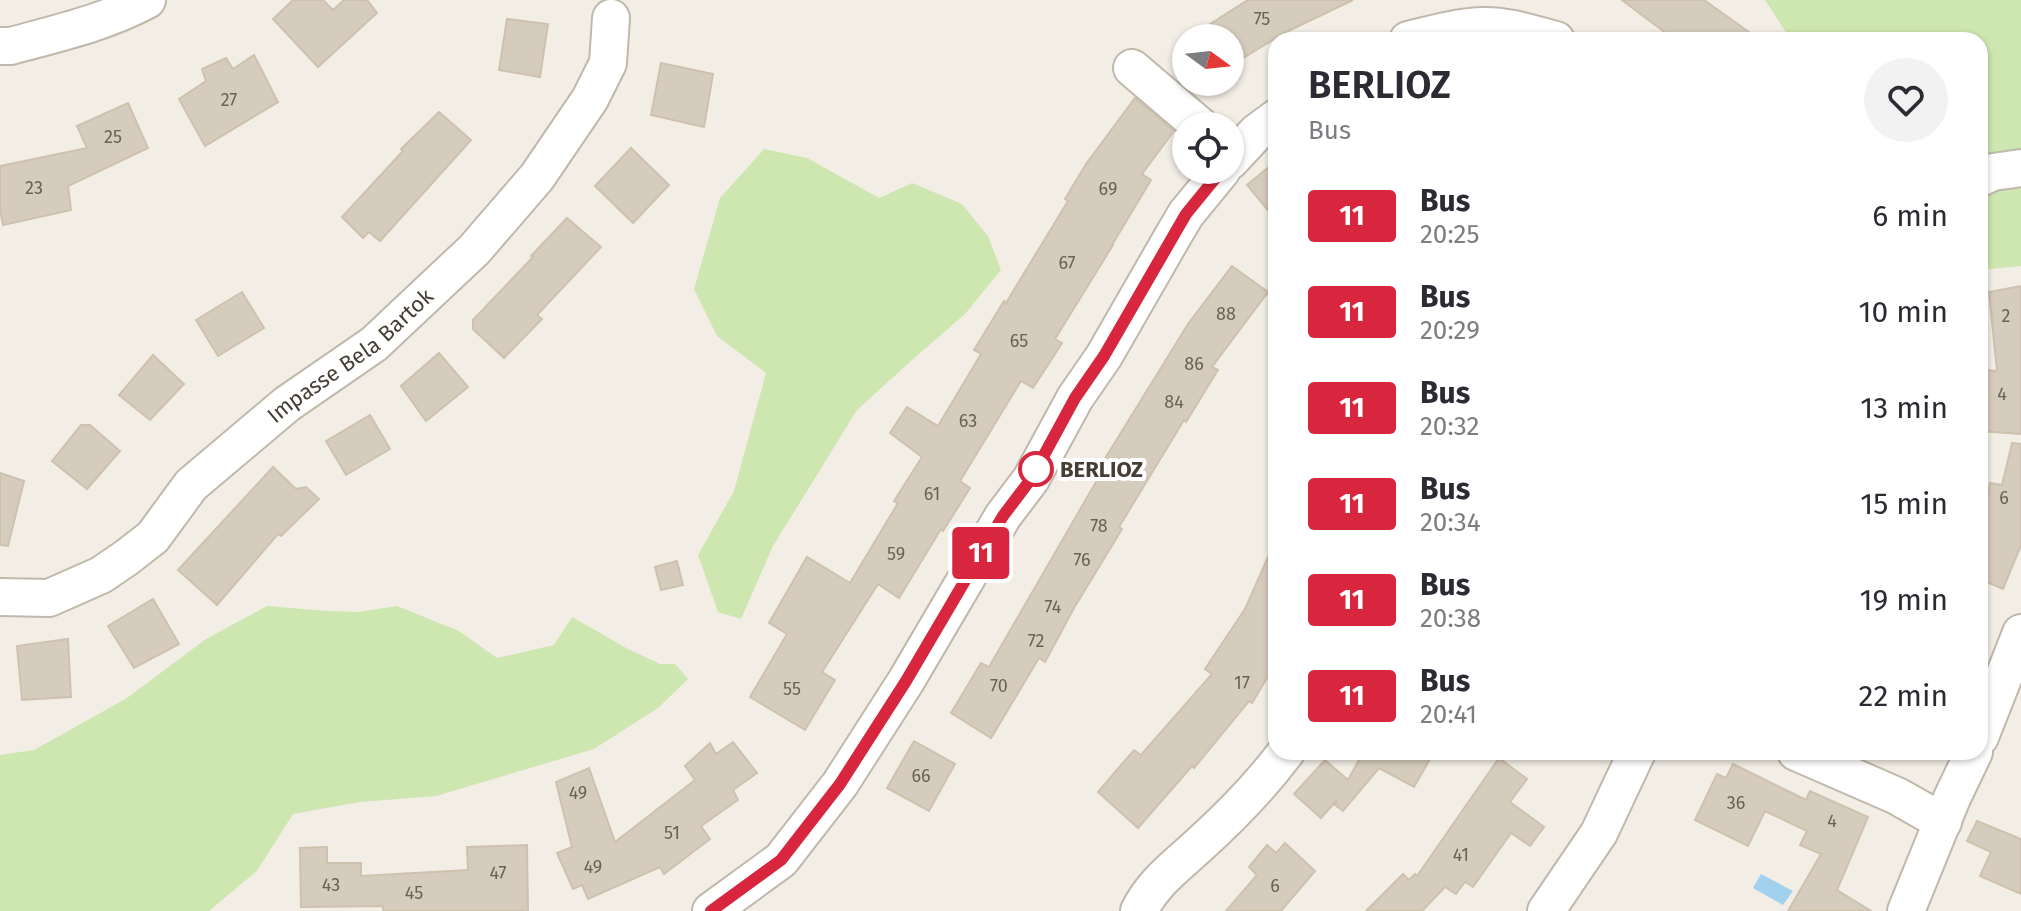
<!DOCTYPE html>
<html lang="fr">
<head>
<meta charset="utf-8">
<style>
	:root { --surface:#fff; --page:#f2f2f3; --text:#2b2b33; --muted:#7c7c81 }
	body { margin:0; font-family:"Fira Sans",sans-serif; background:var(--page); color:var(--text); height:100vh; display:flex; flex-direction:column; font-size:30px; white-space:nowrap }
	* { box-sizing:border-box; margin:0 }
	p { font-size:26px; color:var(--muted) }
	.icon { flex:none; width:44px; height:44px; fill:none; stroke:currentColor; stroke-width:2; stroke-linecap:round; stroke-linejoin:round }
	.map { position:relative; flex:1; overflow:hidden }
	.panel { position:absolute; left:1268px; top:32px; width:720px; height:728px; display:flex; flex-direction:column; background:var(--surface); border-radius:24px; box-shadow:0 2px 6px #0004 }
	.panel>* { flex:none }
	.badge { padding:0 16px; border-radius:6px; font-size:28px; line-height:52px }
	.needle { width:52px; rotate:105deg }
	.tools { position:absolute; left:1172px; top:24px; display:grid; gap:16px }
	.tools a { display:grid; place-items:center; width:72px; height:72px; border-radius:50%; background:var(--surface); box-shadow:0 2px 6px #0004; font-size:40px }
	.map>.badge { position:absolute; translate:-50% -50%; box-shadow:0 0 0 4px #fff }
	.round { display:grid; place-items:center; flex:none; width:84px; height:84px; border-radius:42px; background:var(--page) }
	.summary { display:flex; align-items:center; justify-content:space-between; height:136px; padding:0 40px }
	h1 { font-size:38px; font-weight:600; line-height:60px }
	ul { padding:0; list-style:none }
	li { display:flex; align-items:center; gap:24px; height:96px; padding:0 40px }
	li div { flex:1 }
	li b { display:block; font-size:30px }
	li em { font-style:normal }
	li .badge { min-width:88px; font-weight:700; text-align:center }
	.map>svg:first-child { display:block }
	.green { fill:#cee6af }
	.water { fill:#a2d1ee }
	.building { fill:#d6ccbe; stroke:#cec1ae; stroke-width:2 }
	.lines { fill:none; stroke-linecap:round; stroke-linejoin:round }
	.minor-casing { stroke:#c0b8ab; stroke-width:40 }
	.minor { stroke:#fff; stroke-width:36 }
	.line-casing { stroke:#fff; stroke-width:18 }
	.line { stroke:#d7263d; stroke-width:12 }
	.stop-dot { fill:#fff; stroke:#d7263d; stroke-width:4 }
	.labels { text-anchor:middle; stroke-width:8; stroke-linejoin:round; paint-order:stroke }
	.number-label { font-size:18px; fill:#686257 }
	.street-label { font-size:22px; fill:#443e35; stroke:#fff }
	.stop-label { font-size:22px; font-weight:bold; fill:#443e35; stroke:#fff; text-anchor:start }
</style>
</head>
<body>
<div class="map">
<svg width="2021" height="911" viewBox="0 0 2021 911">
	<rect width="100%" height="100%" fill="#f2eee5"/>
	<g class="green">
		<polygon points="1765,0 2021,0 2021,266 1980,270 1980,40 1791,40"/>
		<polygon points="764,149 807,158 879,198 912,183 962,204 988,236 1001,270 965,314 911,361 857,410 773,546 741,619 718,612 698,555 734,491 766,373 717,336 694,289 720,198"/>
		<polygon points="267,606 327,611 358,612 397,606 459,631 497,658 554,645 572,617 628,649 660,664 675,664 688,679 658,708 594,749 436,796 360,802 293,814 257,871 209,911 0,911 0,755 34,750 127,698 206,639"/>
	</g>
	<polygon class="water" points="1761,874 1793,891 1783,905 1753,888"/>
	<g class="building">
		<polygon points="293,0 323,0 333,10 344,0 367,0 377,13 318,67 273,19"/>
		<polygon points="1248,0 1353,0 1284,33 1230,66 1230,38 1188,38"/>
		<polygon points="1622,0 1704,0 1760,40 1675,40"/>
		<polygon points="507,19 548,24 540,77 499,70"/>
		<polygon points="254,55 278,102 205,146 179,99 206,81 202,69 226,58 233,69"/>
		<polygon points="661,63 713,74 704,127 651,115"/>
		<polygon points="1135,98 1174,131 1142,174 1151,180 1112,245 1113,245 1055,339 1062,343 1033,388 1021,381 960,481 970,488 943,531 941,529 899,598 878,584 822,672 835,680 805,730 750,697 787,634 769,623 807,557 850,583 898,503 894,501 922,457 890,433 907,407 938,426 981,354 974,350 1004,301 1006,303 1068,201 1065,199 1086,164"/>
		<polygon points="128,103 148,148 68,186 71,210 3,225 0,209 0,166 87,148 77,126"/>
		<polygon points="439,112 471,140 380,241 369,232 363,238 342,217 403,151 401,149"/>
		<polygon points="631,148 669,185 633,223 595,186"/>
		<polygon points="1276,161 1276,220 1247,185"/>
		<polygon points="567,218 601,247 537,315 542,319 504,358 473,329 473,320 533,257 531,256"/>
		<polygon points="1232,266 1268,292 1212,367 1218,370 1186,422 1184,420 1119,527 1122,529 1074,608 1045,662 1039,658 991,738 951,713 981,663 989,667 1100,475 1096,473 1188,324"/>
		<polygon points="2021,286 2021,434 1980,431 1980,414 1987,370 1997,371 1989,292"/>
		<polygon points="242,292 264,328 218,356 196,320"/>
		<polygon points="439,353 468,387 426,421 401,386"/>
		<polygon points="153,355 184,384 150,420 119,395"/>
		<polygon points="370,415 390,449 346,475 326,441"/>
		<polygon points="81,425 90,425 120,451 87,489 52,461"/>
		<polygon points="2012,443 2021,444 2021,545 2003,589 1980,579 1980,530 1990,483 2002,485"/>
		<polygon points="273,467 296,489 306,487 319,499 281,536 278,534 217,605 178,570"/>
		<polygon points="0,473 24,481 8,546 0,545"/>
		<polygon points="1276,539 1276,663 1252,703 1249,701 1194,768 1192,766 1138,828 1098,792 1134,750 1141,755 1212,674 1205,669 1245,609"/>
		<polygon points="677,561 683,585 661,590 655,567"/>
		<polygon points="153,599 179,644 134,668 108,626"/>
		<polygon points="68,639 71,697 22,700 17,646"/>
		<polygon points="914,741 955,764 929,811 887,788"/>
		<polygon points="733,742 757,773 733,790 738,800 701,826 710,839 664,874 660,867 588,899 582,885 573,889 557,853 572,847 556,782 589,768 615,842 695,780 685,766 710,743 716,754"/>
		<polygon points="1350,752 1434,752 1414,787 1379,768 1343,811 1335,805 1337,800 1321,818 1294,794 1325,760 1348,780 1360,758"/>
		<polygon points="1499,758 1527,779 1510,802 1544,827 1530,846 1511,833 1473,887 1465,882 1456,894 1445,887 1422,911 1366,911 1403,874 1409,880 1415,874 1417,876"/>
		<polygon points="1733,764 1806,800 1810,791 1868,817 1837,890 1871,911 1788,911 1821,854 1800,845 1807,831 1765,811 1748,846 1695,820 1717,774 1726,778"/>
		<polygon points="1977,821 2021,839 2021,894 1980,876 1991,852 1967,841"/>
		<polygon points="1285,843 1315,871 1281,911 1226,911 1257,875 1249,867 1267,845 1276,853"/>
		<polygon points="527,845 528,911 383,911 383,906 301,907 300,848 327,847 327,863 361,863 361,876 468,870 467,847"/>
	</g>
	<g class="lines">
		<g class="minor-casing">
			<g id="minor">
				<path d="M1408,40C1432,34 1457,27 1482,26C1506,25 1533,34 1556,40"/>
				<path d="M0,46H11C58,33 104,23 147,0"/>
				<polyline points="1132,68 1200,126"/>
				<polyline points="1230,161 1257,132 1276,118"/>
				<polyline points="1980,178 1993,172 2021,168"/>
				<path id="s1" d="M0,597L49,598L101,575L126,558L153,537L191,485L287,404L374,344L474,250L537,177L590,99L608,63L611,18"/>
				<polyline points="1980,737 2021,633"/>
				<polyline points="1796,752 1897,796 1943,822"/>
				<polyline points="711,911 781,860 840,784 906,681 1003,516 1031,479 1075,398 1104,356 1173,236 1186,214 1222,170"/>
				<path d="M1139,911C1153,883 1174,868 1197,847C1227,820 1262,784 1286,752"/>
				<polyline points="1546,911 1599,833 1637,752"/>
				<polyline points="1906,911 1952,798 1974,752"/>
			</g>
		</g>
		<use href="#minor" class="minor"/>
	</g>
	<g class="lines">
		<g class="line-casing">
			<polyline id="line" points="711,911 781,860 840,784 906,681 1003,516 1031,479 1075,398 1104,356 1186,214 1222,170"/>
		</g>
		<use href="#line" class="line"/>
	</g>
	<circle class="stop-dot" cx="1036" cy="469" r="16"/>
	<g class="labels">
		<g class="number-label">
			<text x="1262" y="25">75</text>
			<text x="229" y="106">27</text>
			<text x="113" y="143">25</text>
			<text x="34" y="194">23</text>
			<text x="1108" y="195">69</text>
			<text x="1067" y="269">67</text>
			<text x="1226" y="320">88</text>
			<text x="2006" y="322">2</text>
			<text x="1019" y="347">65</text>
			<text x="1194" y="370">86</text>
			<text x="2002" y="400">4</text>
			<text x="1174" y="408">84</text>
			<text x="968" y="427">63</text>
			<text x="932" y="500">61</text>
			<text x="2004" y="504">6</text>
			<text x="1099" y="532">78</text>
			<text x="896" y="560">59</text>
			<text x="1082" y="566">76</text>
			<text x="1053" y="613">74</text>
			<text x="1036" y="647">72</text>
			<text x="1242" y="689">17</text>
			<text x="999" y="692">70</text>
			<text x="792" y="695">55</text>
			<text x="921" y="782">66</text>
			<text x="578" y="799">49</text>
			<text x="1736" y="809">36</text>
			<text x="1832" y="827">4</text>
			<text x="672" y="839">51</text>
			<text x="1461" y="861">41</text>
			<text x="593" y="873">49</text>
			<text x="498" y="879">47</text>
			<text x="331" y="891">43</text>
			<text x="1275" y="892">6</text>
			<text x="414" y="899">45</text>
		</g>
		<g class="street-label">
			<text dy="8" stroke="none"><textPath href="#s1" startOffset="440">Impasse Bela Bartok</textPath></text>
		</g>
		<g class="stop-label">
			<text x="1060" y="477">BERLIOZ</text>
		</g>
	</g>
</svg>
<div class="tools">
<a><svg class="needle" viewBox="-14 -14 28 28"><path d="M0-13l5 13h-10z" fill="#e53935"/><path d="M0 13l5-13h-10z" fill="#7c7c81"/></svg></a>
<a><svg class="icon" aria-label="locate" viewBox="0 0 24 24"><circle cx="12" cy="12" r="6"/><path d="M12 2v4M12 18v4M2 12h4M18 12h4"/></svg></a>
</div>
<b class="badge" style="left:981px;top:553px;background:#d7263d;color:#fff">11</b>
<section class="panel">
<div class="summary"><div><h1>BERLIOZ</h1><p>Bus</p></div><a class="round"><svg class="icon" aria-label="heart" viewBox="0 0 24 24"><path d="M12 20l-8-8c-3-5 5-10 8-4 3-6 11-1 8 4z"/></svg></a></div>
<ul>
<li><span class="badge" style="background:#d7263d;color:#fff">11</span><div><b>Bus</b><p>20:25</p></div><em>6 min</em></li>
<li><span class="badge" style="background:#d7263d;color:#fff">11</span><div><b>Bus</b><p>20:29</p></div><em>10 min</em></li>
<li><span class="badge" style="background:#d7263d;color:#fff">11</span><div><b>Bus</b><p>20:32</p></div><em>13 min</em></li>
<li><span class="badge" style="background:#d7263d;color:#fff">11</span><div><b>Bus</b><p>20:34</p></div><em>15 min</em></li>
<li><span class="badge" style="background:#d7263d;color:#fff">11</span><div><b>Bus</b><p>20:38</p></div><em>19 min</em></li>
<li><span class="badge" style="background:#d7263d;color:#fff">11</span><div><b>Bus</b><p>20:41</p></div><em>22 min</em></li>
</ul>
</section>
</div>
</body>
</html>
